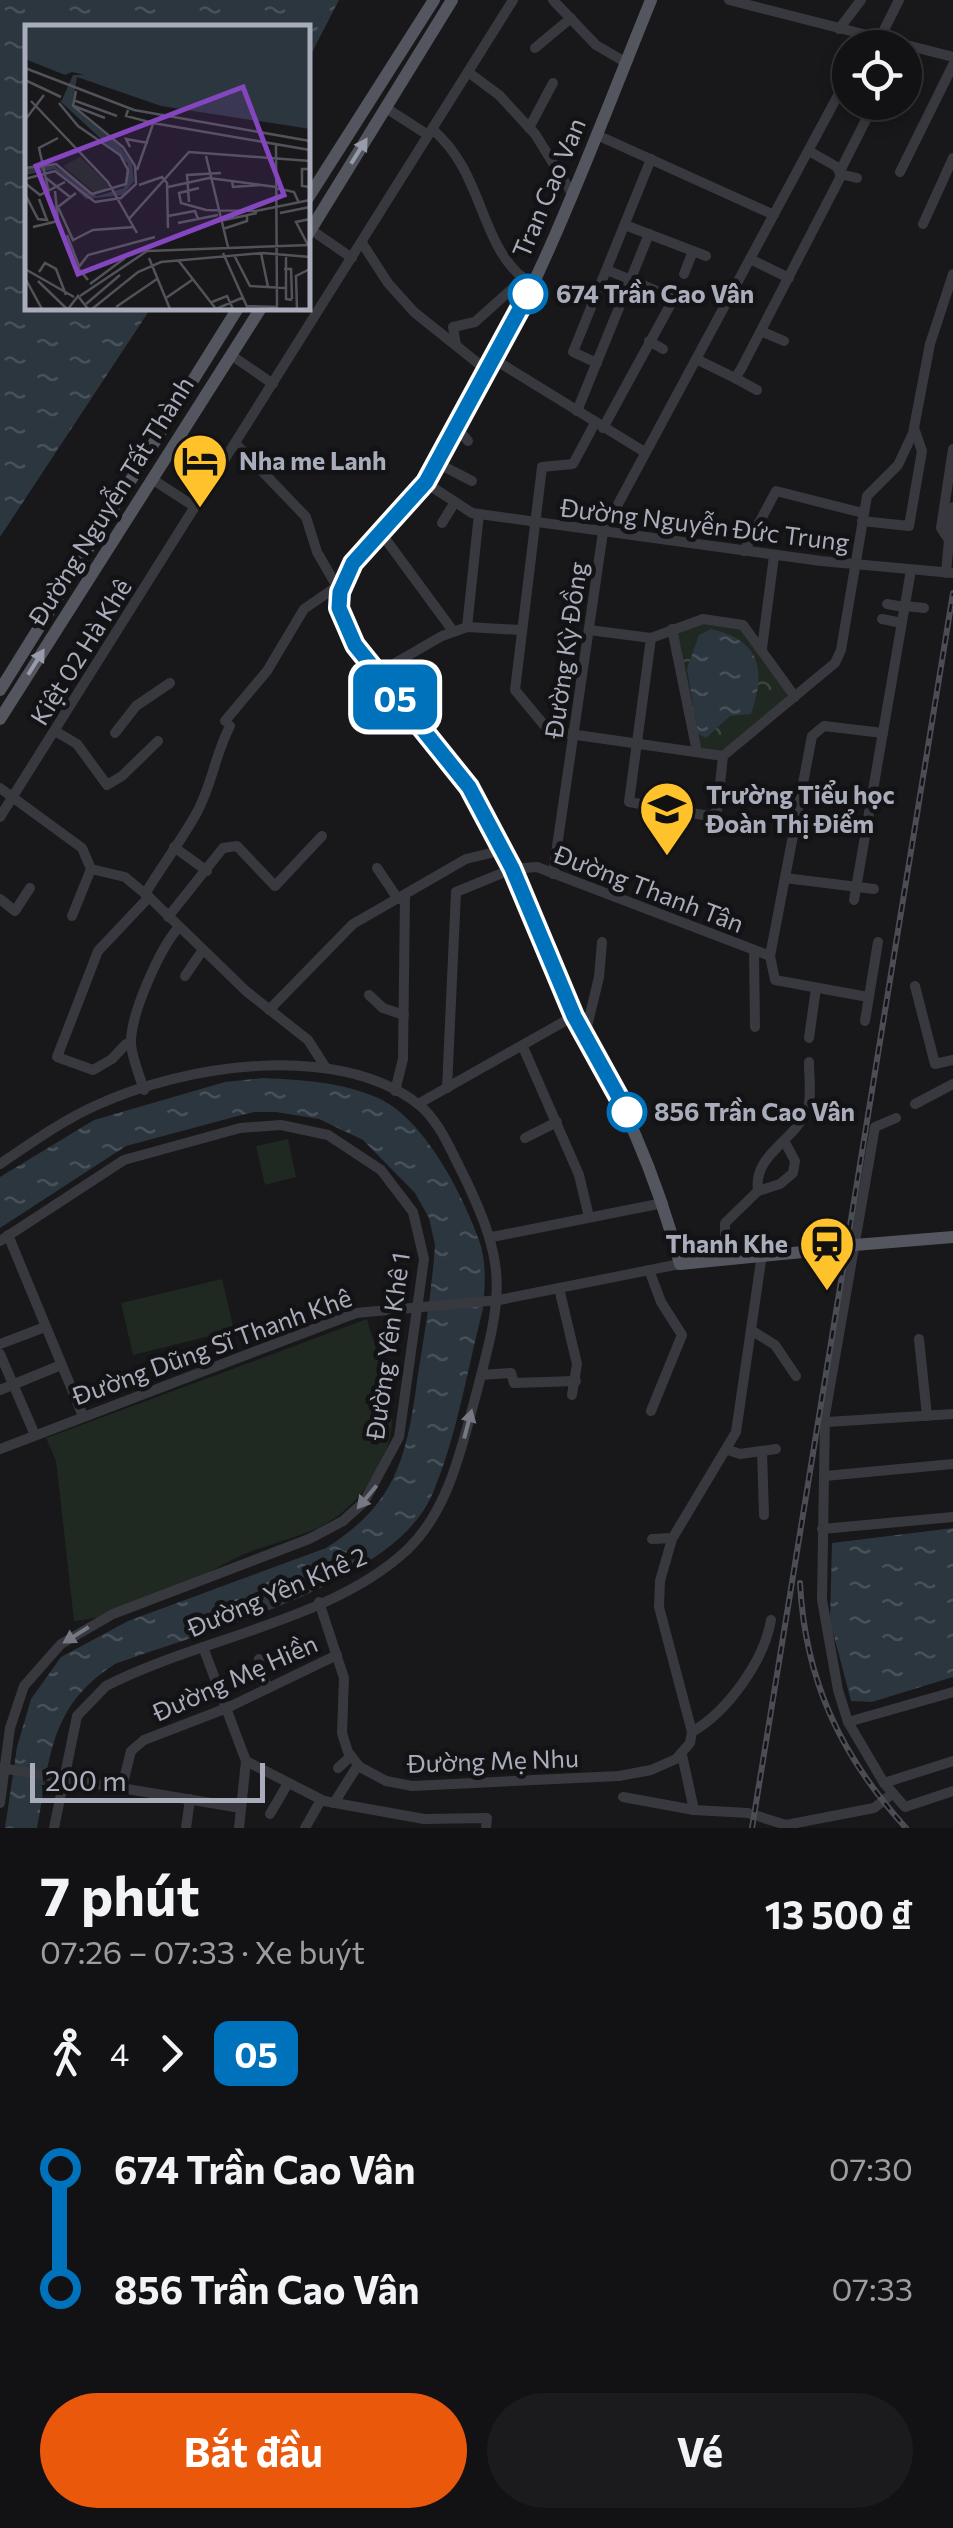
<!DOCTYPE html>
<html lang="vi">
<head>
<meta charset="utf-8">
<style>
	:root { --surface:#121114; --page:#1b1a1d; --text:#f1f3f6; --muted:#9c9da0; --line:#313134; --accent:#ea580c }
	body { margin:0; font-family:Commissioner,sans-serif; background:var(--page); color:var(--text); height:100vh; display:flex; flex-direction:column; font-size:38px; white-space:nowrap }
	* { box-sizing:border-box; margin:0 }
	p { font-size:32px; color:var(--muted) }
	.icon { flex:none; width:55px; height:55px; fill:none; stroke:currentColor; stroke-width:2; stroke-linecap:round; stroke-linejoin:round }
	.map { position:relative; height:1828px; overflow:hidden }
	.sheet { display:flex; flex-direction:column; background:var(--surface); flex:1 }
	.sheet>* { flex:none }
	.badge { padding:0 20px; border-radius:15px; font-size:35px; line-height:65px }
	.tools { position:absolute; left:832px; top:30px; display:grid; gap:20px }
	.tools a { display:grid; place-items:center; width:90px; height:90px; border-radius:50%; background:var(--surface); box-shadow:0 5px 15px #0003,0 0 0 2px var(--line); font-size:50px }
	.scale { position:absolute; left:30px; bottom:25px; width:235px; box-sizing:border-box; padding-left:10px; border:5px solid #a9adbb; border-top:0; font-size:28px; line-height:35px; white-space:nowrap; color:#a9adbb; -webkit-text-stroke:8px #131215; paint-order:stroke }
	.map>.badge { position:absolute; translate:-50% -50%; box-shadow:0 0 0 5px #fff }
	.legs { display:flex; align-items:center; gap:15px; height:110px; padding:0 40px; font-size:32px }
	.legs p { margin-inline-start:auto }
	.headline { display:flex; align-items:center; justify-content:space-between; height:170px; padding:0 40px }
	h1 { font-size:55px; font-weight:700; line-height:75px }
	.primary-button { display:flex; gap:20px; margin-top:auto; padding:20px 40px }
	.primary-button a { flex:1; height:115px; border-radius:60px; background:var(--accent); color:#fff; font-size:40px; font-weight:700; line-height:115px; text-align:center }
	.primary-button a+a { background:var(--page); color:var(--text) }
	ul { padding:0 40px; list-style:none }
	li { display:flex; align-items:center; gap:35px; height:120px; font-size:38px }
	li i { display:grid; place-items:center; width:15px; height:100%; margin:0 12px; background:currentColor }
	li i::after { content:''; width:25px; height:25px; margin:-12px; border:8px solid; border-radius:50%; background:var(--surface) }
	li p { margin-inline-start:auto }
	li:first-child i { background:linear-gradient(#0000 50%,currentColor 0) }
	li:last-child i { background:linear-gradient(currentColor 50%,#0000 0) }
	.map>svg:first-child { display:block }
	.park { fill:url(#park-crowns) }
	.pitch { fill:#1f2821 }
	.water { fill:url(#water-ripples) }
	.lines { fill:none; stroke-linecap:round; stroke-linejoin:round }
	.minor { stroke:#38393f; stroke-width:10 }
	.major { stroke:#54565f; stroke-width:12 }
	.rail-casing { stroke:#4b4d54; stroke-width:6 }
	.rail { stroke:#131215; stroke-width:2.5; stroke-dasharray:8; stroke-linecap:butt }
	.oneway { fill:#989ca9 }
	.oneway2 { fill:#767983 }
	.line-1-casing { stroke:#fff; stroke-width:22 }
	.line-1 { stroke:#0072bc; stroke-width:15 }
	.stop-1-dot { fill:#fff; stroke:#0072bc; stroke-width:5 }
	.labels { text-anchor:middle; stroke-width:9; stroke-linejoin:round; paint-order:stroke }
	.street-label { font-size:25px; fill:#a9adbb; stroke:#131215 }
	.stop-label { font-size:25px; font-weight:bold; fill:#a9adbb; stroke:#131215; text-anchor:start }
	.poi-label { font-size:25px; font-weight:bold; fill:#a9adbb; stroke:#131215; text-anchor:start }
	.inset-road { fill:none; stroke:#52535a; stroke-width:2.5 }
	.view { fill:#8446be; fill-opacity:0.15; stroke:#8446be; stroke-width:5 }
	.inset-edge { fill:none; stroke:#a9adbb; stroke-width:5 }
</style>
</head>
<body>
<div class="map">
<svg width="953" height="1828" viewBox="0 0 953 1828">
	<defs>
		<pattern id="park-crowns" width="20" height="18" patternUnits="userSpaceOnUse" patternTransform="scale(2.5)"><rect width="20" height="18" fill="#1f2821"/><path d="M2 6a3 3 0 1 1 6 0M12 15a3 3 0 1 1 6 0" fill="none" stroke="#3d443f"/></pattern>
		<pattern id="water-ripples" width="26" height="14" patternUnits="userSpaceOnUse" patternTransform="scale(2.5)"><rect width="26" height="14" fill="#2c363f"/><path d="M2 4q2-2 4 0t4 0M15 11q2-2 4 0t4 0" fill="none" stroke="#485059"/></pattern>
	</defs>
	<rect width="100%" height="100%" fill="#18171a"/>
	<polygon class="park" points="698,623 743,629 788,696 722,753 697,749 675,633"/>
	<g class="pitch">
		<polygon points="288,1139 296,1177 265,1185 256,1146"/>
		<polygon points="222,1279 234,1330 133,1355 121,1303"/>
		<path d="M367,1319C375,1349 390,1384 392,1415C394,1459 359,1507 322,1526C295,1539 264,1545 236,1558C187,1583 130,1616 74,1621L56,1461L46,1438Z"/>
	</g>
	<g class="water">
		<polygon points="0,0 339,0 308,60 308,28 28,28 28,308 151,308 0,537"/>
		<path d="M711,629C759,640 767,668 751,714L730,716L706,738L698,734L687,669L699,635Z"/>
		<path d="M264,1078C302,1080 343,1082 378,1098C424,1118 463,1195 479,1240C487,1262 485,1287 483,1309C467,1370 457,1437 432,1495C393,1585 203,1631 115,1664C49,1706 50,1758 37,1828H5L17,1747L31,1699L61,1657L128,1621L326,1548C399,1502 407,1454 418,1374C425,1331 432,1289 435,1245L429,1218L415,1193L363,1140L319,1119L276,1112H253L126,1146L0,1228V1177L94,1120L225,1082Z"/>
		<polygon points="953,1528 953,1677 872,1702 851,1701 830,1621 832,1543"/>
	</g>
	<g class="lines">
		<g class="minor">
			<polyline points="553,0 596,45 625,62"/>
			<polyline points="729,0 953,57"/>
			<polyline points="839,29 861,0"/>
			<polyline points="879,40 899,0"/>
			<polyline points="535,48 571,18"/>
			<polyline points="468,72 499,95 535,134 573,195"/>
			<polyline points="386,108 428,135"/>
			<polyline points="529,128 553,83"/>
			<path d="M432,129C487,175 478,252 533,285"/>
			<polyline points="597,135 774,215"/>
			<polyline points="840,171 875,102"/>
			<polyline points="900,172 953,65"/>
			<polyline points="840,174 857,178"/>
			<polyline points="923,224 953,158"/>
			<polyline points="625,225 706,256"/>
			<polyline points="310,229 352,258"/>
			<polyline points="362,243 388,283 414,312 489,372"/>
			<polyline points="750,259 789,278"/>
			<polyline points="684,274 693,251"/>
			<polyline points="761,331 784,341"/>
			<polyline points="649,341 663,349"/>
			<polyline points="456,345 453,327 475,322 523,279"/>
			<polyline points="231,355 273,384"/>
			<polyline points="696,359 735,378 741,369 841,176 837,167 809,151"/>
			<polyline points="495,360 643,451"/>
			<polyline points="597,363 573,352 651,159"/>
			<polyline points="735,378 757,390"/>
			<polyline points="577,411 649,234"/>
			<polyline points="595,423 573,464 542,467 515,690 549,731 723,756"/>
			<polyline points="457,428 468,441"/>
			<polyline points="603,428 674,298 607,270"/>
			<polyline points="235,443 306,517 317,552 340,592"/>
			<polyline points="437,463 472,481"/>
			<polyline points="152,479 195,507"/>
			<polyline points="426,483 472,513 821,561 953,573"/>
			<polyline points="862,521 909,526 922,451 914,428"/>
			<polyline points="442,523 455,502"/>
			<polyline points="381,533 453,631"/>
			<polyline points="948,537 953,507"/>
			<polyline points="744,551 776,491 863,513"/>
			<polyline points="946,573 949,540 941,528 953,449"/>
			<polyline points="887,604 904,607"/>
			<polyline points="905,606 924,608"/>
			<polyline points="882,619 902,623"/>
			<polyline points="467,627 479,514"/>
			<polyline points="672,629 697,752"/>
			<polyline points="589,630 651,638 703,619 743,625 795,697"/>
			<polyline points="651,638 629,802 709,816 717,812 723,756 835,663 841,650 867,496 898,465 913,433 930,344 953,274"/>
			<polyline points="762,648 774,556"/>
			<polyline points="376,674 442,636 467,627 521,630"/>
			<polyline points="225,721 267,671 304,609 336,587"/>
			<polyline points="55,731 77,744 107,785 122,776 158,741"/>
			<polyline points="115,733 136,706 170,683"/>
			<polyline points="0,788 82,848 91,869 125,877 149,897 246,991 308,1040 326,1068"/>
			<polyline points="0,817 513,0"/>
			<polyline points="174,847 207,871"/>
			<polyline points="377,868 398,899"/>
			<polyline points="553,874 603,532 850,73"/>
			<polyline points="785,878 874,889"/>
			<path d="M145,894C161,867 181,841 196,814C212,786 215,754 230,726"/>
			<polyline points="0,899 15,911 30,888"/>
			<polyline points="854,900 911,570"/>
			<polyline points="72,916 91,869"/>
			<polyline points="168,917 223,848 237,846 275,886 322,836"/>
			<polyline points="754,950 755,1027"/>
			<polyline points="185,976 202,951"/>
			<polyline points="915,986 935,1064 953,1060"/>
			<polyline points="369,995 383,1008 404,1015"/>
			<polyline points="868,997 775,980 770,956 812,736 824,726 883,733"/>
			<polyline points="269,1010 353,924 466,859 503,850"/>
			<polyline points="865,1021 878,942"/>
			<polyline points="586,1031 599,977 602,942"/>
			<polyline points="809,1038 816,988"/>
			<polyline points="131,1045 126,1044 112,1059 93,1070 57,1057 98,951 149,897"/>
			<polyline points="523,1047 579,1175 589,1217"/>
			<polyline points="447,1088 456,892 512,869 537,867 770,956"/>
			<path d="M144,1090C140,1076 132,1059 131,1044C130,1014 160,949 178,928"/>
			<polyline points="395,1091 403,1059 405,895"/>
			<polyline points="418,1104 574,1016"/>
			<polyline points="915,1104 953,1084"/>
			<polyline points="896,1118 875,1127 825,1415 822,1600 838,1690 848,1722 884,1783 905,1807 953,1791"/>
			<polyline points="525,1138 557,1122"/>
			<path d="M0,1164C31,1143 63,1120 97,1105C184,1065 336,1041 418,1104C439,1120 451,1151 463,1174C508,1267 503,1292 477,1391C462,1445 450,1508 408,1549C332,1621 199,1638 106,1686L77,1716L54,1828"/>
			<polyline points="758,1191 780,1184 793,1173 795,1161 786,1144"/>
			<polyline points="8,1235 83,1416"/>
			<polyline points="492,1237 663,1203"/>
			<polyline points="0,1241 124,1160 240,1128 281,1125 328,1135 381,1170 413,1212 424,1259 399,1437 364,1502 343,1521 309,1539 113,1614 61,1644 24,1686 10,1728 0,1803"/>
			<path d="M725,1258V1223L758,1191C753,1155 792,1143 807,1111C812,1099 809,1076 809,1062"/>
			<polyline points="649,1270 661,1302 682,1335 651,1411"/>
			<polyline points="559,1288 577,1364 572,1395"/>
			<polyline points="751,1330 775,1345 796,1376"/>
			<polyline points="919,1339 927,1416"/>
			<polyline points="0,1344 45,1327"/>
			<polyline points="0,1354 35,1435"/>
			<polyline points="481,1375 511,1373 514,1383 576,1381"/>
			<polyline points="0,1390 61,1365"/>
			<polyline points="827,1422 953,1414"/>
			<polyline points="0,1449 356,1313 499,1300 680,1264"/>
			<polyline points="728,1450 740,1454 776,1449"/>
			<polyline points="762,1451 764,1515"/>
			<polyline points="825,1476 953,1464"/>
			<polyline points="822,1529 953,1517"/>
			<polyline points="652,1539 672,1538"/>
			<polyline points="319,1602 344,1678 342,1733 348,1752 360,1767 386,1781 412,1786 619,1776 651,1770 676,1759 690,1743 692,1732 659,1607 660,1581 672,1539 736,1432 762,1254"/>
			<polyline points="203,1647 246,1761 239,1828"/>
			<polyline points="259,1659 267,1689"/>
			<polyline points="848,1722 953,1692"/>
			<path d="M692,1732C728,1711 764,1661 771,1620"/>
			<polyline points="682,1755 694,1810"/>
			<polyline points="246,1761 324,1801 424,1819 487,1818 486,1828"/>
			<polyline points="1,1768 241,1808"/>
			<polyline points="338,1768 351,1756"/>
			<polyline points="884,1783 953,1761"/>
			<polyline points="122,1787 131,1751 144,1740 227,1708 337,1655"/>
			<polyline points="623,1797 694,1810 748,1813 786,1825 874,1808 893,1793"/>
			<polyline points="334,1803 358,1765"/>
			<polyline points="270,1814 287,1785"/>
			<polyline points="186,1828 190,1799"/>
			<polyline points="305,1828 321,1800"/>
		</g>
		<g class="major">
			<path d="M651,0C597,133 548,268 477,394C460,423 444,458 423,485C398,518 350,549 340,591C329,642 434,743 465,783C518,851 532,942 574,1015C623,1101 654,1168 680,1264L813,1251L830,1247L809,1249"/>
			<polyline points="308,198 434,0"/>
			<polyline points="308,234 452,0"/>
			<polyline points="0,690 238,308"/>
			<polyline points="0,719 261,308"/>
			<polyline points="830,1247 953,1237"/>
		</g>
		<g class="rail-casing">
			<g id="rail">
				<path d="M800,1583C805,1681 841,1756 906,1828"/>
				<polyline points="752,1828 953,593"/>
			</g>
		</g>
		<use href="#rail" class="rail"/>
	</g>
	<defs><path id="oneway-solid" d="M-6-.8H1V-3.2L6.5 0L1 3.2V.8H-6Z" transform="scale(2.5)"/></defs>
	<g class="oneway">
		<use href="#oneway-solid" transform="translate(359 151) rotate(-58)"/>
		<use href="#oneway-solid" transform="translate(36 662) rotate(-58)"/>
	</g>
	<g class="oneway2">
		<use href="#oneway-solid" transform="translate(468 1424) rotate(-75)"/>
		<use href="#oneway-solid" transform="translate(367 1497) rotate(130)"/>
		<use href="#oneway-solid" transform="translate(76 1635) rotate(148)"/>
	</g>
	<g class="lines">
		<g class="line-1-casing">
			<polyline id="line-1" points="528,294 426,482 353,563 340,592 339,608 355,645 469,787 512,868 574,1016 627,1112"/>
		</g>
		<use href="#line-1" class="line-1"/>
	</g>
	<defs>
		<g id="hotel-pin" transform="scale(2.875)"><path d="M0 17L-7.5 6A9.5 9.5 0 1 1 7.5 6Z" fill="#ffc22a" stroke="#131215"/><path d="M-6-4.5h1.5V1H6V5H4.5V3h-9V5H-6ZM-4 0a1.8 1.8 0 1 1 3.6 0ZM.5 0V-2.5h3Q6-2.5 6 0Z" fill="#111"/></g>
		<g id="school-pin" transform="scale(2.875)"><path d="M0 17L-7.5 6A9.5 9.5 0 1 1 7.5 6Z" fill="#ffc22a" stroke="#131215"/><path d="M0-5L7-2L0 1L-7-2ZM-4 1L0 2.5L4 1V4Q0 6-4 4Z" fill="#111"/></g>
		<g id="station-pin" transform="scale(2.875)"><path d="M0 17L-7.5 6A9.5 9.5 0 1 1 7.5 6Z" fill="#ffc22a" stroke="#131215"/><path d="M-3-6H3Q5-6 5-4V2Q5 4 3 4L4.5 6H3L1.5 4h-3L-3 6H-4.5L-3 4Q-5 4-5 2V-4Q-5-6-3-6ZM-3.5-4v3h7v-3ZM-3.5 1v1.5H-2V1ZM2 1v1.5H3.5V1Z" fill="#111"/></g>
	</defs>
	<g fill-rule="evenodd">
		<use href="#hotel-pin" x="200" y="461"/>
		<use href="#school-pin" x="667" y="809"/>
		<use href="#station-pin" x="827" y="1244"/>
	</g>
	<g class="stop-1-dot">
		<circle cx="528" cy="294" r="18"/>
		<circle cx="627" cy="1112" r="18"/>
	</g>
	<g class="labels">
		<g class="street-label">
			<text transform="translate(549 188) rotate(-67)" y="9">Tran Cao Van</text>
			<text transform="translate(111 501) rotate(-58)" y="9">Đường Nguyễn Tất Thành</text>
			<text transform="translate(705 525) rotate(7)" y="9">Đường Nguyễn Đức Trung</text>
			<text transform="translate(566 650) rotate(-82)" y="9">Đường Kỳ Đồng</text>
			<text transform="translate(81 652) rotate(-58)" y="9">Kiệt 02 Hà Khê</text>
			<text transform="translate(649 889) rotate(21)" y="9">Đường Thanh Tân</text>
			<text transform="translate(388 1346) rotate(-82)" y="9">Đường Yên Khê 1</text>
			<text transform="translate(212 1347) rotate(-20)" y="9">Đường Dũng Sĩ Thanh Khê</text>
			<text transform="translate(277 1592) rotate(-23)" y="9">Đường Yên Khê 2</text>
			<text transform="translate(235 1678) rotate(-24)" y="9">Đường Mẹ Hiền</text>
			<text transform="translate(493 1761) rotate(-2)" y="9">Đường Mẹ Nhu</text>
		</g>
		<g class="stop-label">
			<text x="556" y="303">674 Trần Cao Vân</text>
			<text x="654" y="1121">856 Trần Cao Vân</text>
		</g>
		<g class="poi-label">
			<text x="239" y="470">Nha me Lanh</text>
			<text x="706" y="804">Trường Tiểu học<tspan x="706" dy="29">Đoàn Thị Điểm</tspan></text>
			<text x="788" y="1253" text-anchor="end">Thanh Khe</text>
		</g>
	</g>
	<g transform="translate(25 25)">
		<rect width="285" height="285" fill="#18171a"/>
		<path d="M55,132L85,161L71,169L38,141Z" fill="#1f2821"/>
		<path d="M0,1H285V104L136,81L52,52L47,82L95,121L107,139L109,156L98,170L61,174L30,144L0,150V144L27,139L72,171L99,163L103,139L36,77L48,50H59L47,47L40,50L0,34Z" fill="#2c363f"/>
		<path class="inset-road" d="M0,43L109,85L285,116M0,55L36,72M48,75L92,91M6,76L83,157L104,194M49,81L80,93M103,85L101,91L128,98L285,125M0,95L19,70M251,120L252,284M105,122L101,114L123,118M181,131L203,222M0,143L31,139L67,169L101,159L103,145L95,130L53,101L34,78M285,144H277V161L285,162M112,145L129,96M21,153L45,172M0,154L30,146L70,177L96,173L111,159L110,141L98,122L48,81L51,66M207,156L208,162L236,160M0,158L15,170L40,157M114,160L137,152L142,158L143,203M143,162L184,153L251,162M174,163L154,168L156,178L181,185L231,186L285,175M251,163L269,167L274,178M24,168L14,123L33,113M51,168L33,182L48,215L68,205L109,202M0,169L13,194L22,195L14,174M164,177L162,150L196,148M255,188L285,182M143,191L170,186L173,194M195,196L232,188M153,198L193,190M8,202L33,196L30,166M198,204L222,196V191M112,208L104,194L164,127L285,136M42,210L54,241M283,220L271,197L285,194M198,228L223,284M236,228L243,262M261,229V274L267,275M209,230L225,261L260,263M124,233L145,284M153,235L191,284L219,272M0,244L49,272M259,244H266L267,274M14,247L20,238L31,244L41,270M0,253L17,284M63,255L53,243L63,230L130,212M13,256L42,284M65,259L100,233M55,271L122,226L285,220M141,273L167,255M187,277L202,271L208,284M61,279L95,250M222,281L252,282M91,282L132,254M43,284L53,271L63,284M67,284L113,247L136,237L238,228L285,232M272,284L271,251L285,244"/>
		<path class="view" d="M218,62L259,170L53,249L11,141Z"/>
		<rect width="285" height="285" class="inset-edge"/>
	</g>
</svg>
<div class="tools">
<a><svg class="icon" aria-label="locate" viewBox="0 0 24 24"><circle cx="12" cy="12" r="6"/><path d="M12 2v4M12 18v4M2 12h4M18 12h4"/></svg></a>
</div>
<div class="scale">200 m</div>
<b class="badge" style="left:395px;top:697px;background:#0072bc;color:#fff">05</b>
</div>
<section class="sheet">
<div class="headline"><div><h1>7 phút</h1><p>07:26 – 07:33 · Xe buýt</p></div><b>13 500 ₫</b></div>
<div class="legs"><svg class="icon" aria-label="walk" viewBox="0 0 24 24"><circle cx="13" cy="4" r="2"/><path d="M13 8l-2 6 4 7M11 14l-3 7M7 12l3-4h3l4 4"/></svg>4<svg class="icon" aria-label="forward" viewBox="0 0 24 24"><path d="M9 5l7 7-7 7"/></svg><b class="badge" style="background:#0072bc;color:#fff">05</b></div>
<ul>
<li><i style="color:#0072bc"></i><b>674 Trần Cao Vân</b><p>07:30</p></li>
<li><i style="color:#0072bc"></i><b>856 Trần Cao Vân</b><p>07:33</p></li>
</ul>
<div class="primary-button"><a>Bắt đầu</a><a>Vé</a></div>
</section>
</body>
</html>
